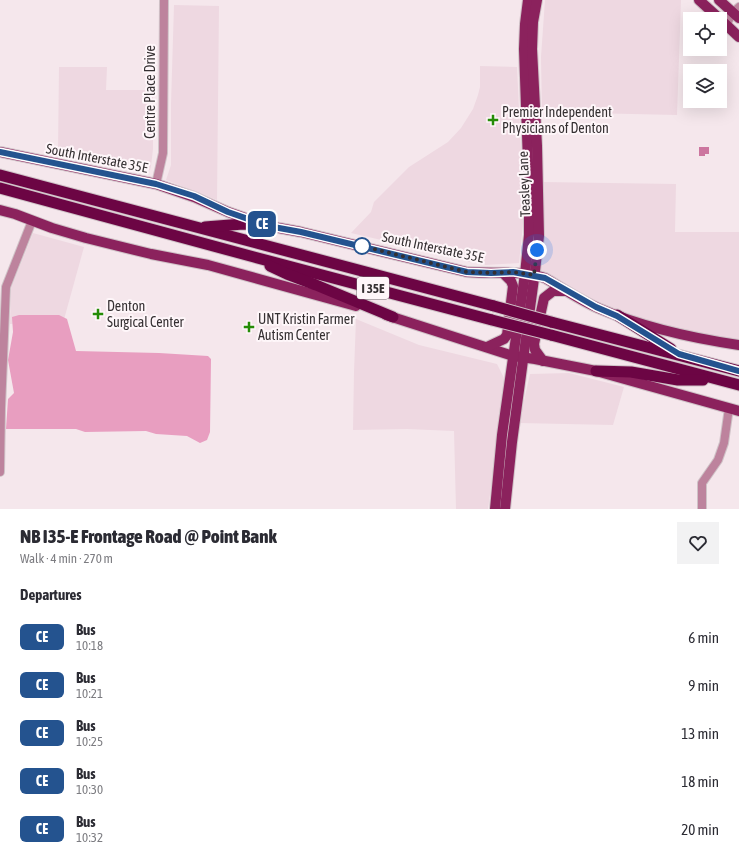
<!DOCTYPE html>
<html lang="en">
<head>
<meta charset="utf-8">
<style>
	:root { --surface:#fff; --page:#f2f2f3; --text:#2b2b33; --muted:#7c7c81 }
	body { margin:0; font-family:"Asap Condensed",sans-serif; background:var(--page); color:var(--text); height:100vh; display:flex; flex-direction:column; font-size:15px; white-space:nowrap }
	* { box-sizing:border-box; margin:0 }
	p { font-size:13px; color:var(--muted) }
	.icon { flex:none; width:22px; height:22px; fill:none; stroke:currentColor; stroke-width:2; stroke-linecap:round; stroke-linejoin:round }
	.map { position:relative; height:509px; overflow:hidden }
	.details { display:flex; flex-direction:column; background:var(--surface); flex:1 }
	.details>* { flex:none }
	.badge { padding:0 8px; border-radius:6px; font-size:14px; line-height:26px }
	.fabs { position:absolute; left:683px; top:12px; display:grid; gap:8px }
	.fabs a { display:grid; place-items:center; width:44px; height:44px; border-radius:0px; background:var(--surface); box-shadow:0 4px 16px #0002; font-size:20px }
	.you { position:absolute; width:20px; height:20px; margin:-10px; border:3px solid #fff; border-radius:50%; background:#1a73e8; box-shadow:0 0 0 6px #1a73e833 }
	.map>.badge { position:absolute; translate:-50% -50%; box-shadow:0 0 0 2px #fff }
	h2 { padding:0 20px; font-size:15px; line-height:36px }
	.round { display:grid; place-items:center; flex:none; width:42px; height:42px; border-radius:0px; background:var(--page) }
	.overview { display:flex; align-items:center; justify-content:space-between; height:68px; padding:0 20px }
	h1 { font-size:19px; font-weight:800; line-height:30px }
	ul { padding:0; list-style:none }
	li { display:flex; align-items:center; gap:12px; height:48px; padding:0 20px }
	li div { flex:1 }
	li b { display:block; font-size:15px }
	li em { font-style:normal }
	li .badge { min-width:44px; font-weight:700; text-align:center }
	.map>svg:first-child { display:block }
	.built { fill:#eed8e1 }
	.green { fill:#e89ec0 }
	.water { fill:#cc769f }
	.lines { fill:none; stroke-linecap:round; stroke-linejoin:round }
	.minor-casing { stroke:#cfc2c7; stroke-width:10 }
	.major-casing { stroke:#cfc2c7; stroke-width:12 }
	.highway-casing { stroke:#cfc2c7; stroke-width:13 }
	.minor { stroke:#bd839d; stroke-width:8 }
	.major { stroke:#8b225d; stroke-width:10 }
	.highway { stroke:#6c0544; stroke-width:11 }
	.highway-bridge-casing { stroke:#cfc2c7; stroke-width:13; stroke-linecap:butt }
	.highway-bridge { stroke:#6c0544; stroke-width:11 }
	.line-casing { stroke:#fff; stroke-width:9 }
	.line { stroke:#24538f; stroke-width:6 }
	.walk { stroke:#353032; stroke-width:4; stroke-dasharray:0 7.2 }
	.poi-dot { fill:#258c07; stroke:#fef6f9; stroke-width:1.5 }
	.stop-dot { fill:#fff; stroke:#24538f; stroke-width:2 }
	.labels { text-anchor:middle; stroke-width:4; stroke-linejoin:round; paint-order:stroke }
	.shield { fill:#fef6f9; stroke:#716b6e; stroke-width:1 }
	.shield-label { font-size:13px; font-weight:bold; fill:#353032 }
	.street-label { font-size:14px; fill:#353032; stroke:#fef6f9 }
	.poi-label { font-size:14px; fill:#353032; stroke:#fef6f9; text-anchor:start }
</style>
</head>
<body>
<div class="map">
<svg width="739" height="509" viewBox="0 0 739 509">
	<rect width="100%" height="100%" fill="#f5e7ec"/>
	<g class="built">
		<polygon points="545,0 681,0 677,115 542,112 541,57"/>
		<polygon points="174,5 219,6 217,200 166,180 171,165 171,104"/>
		<polygon points="480,66 517,67 524,214 519,263 485,265 485,262 468,262 455,254 442,254 351,233 371,212 374,202 409,167 448,142 461,128 473,109 478,95 480,87"/>
		<polygon points="59,67 107,67 106,90 153,90 153,149 151,166 150,170 105,158 58,151"/>
		<polygon points="542,182 676,184 675,232 739,232 739,340 678,330 617,313 553,280 541,271 540,268"/>
		<polygon points="33,233 84,247 63,323 10,324 11,288"/>
		<polygon points="356,319 419,345 497,364 505,380 488,509 456,509 454,431 407,429 353,430 354,372"/>
		<polygon points="569,373 624,387 613,425 519,423 530,374"/>
	</g>
	<polygon class="green" points="19,315 59,315 67,319 76,351 159,353 208,356 211,359 210,432 207,440 200,443 187,436 156,434 146,431 85,432 76,429 6,429 8,399 14,393 8,360 13,332 12,317"/>
	<polygon class="water" points="699,147 709,147 709,154 705,154 705,156 699,156"/>
	<g class="lines">
		<g class="minor-casing">
			<g id="minor">
				<polyline points="726,25 733,12 739,7"/>
				<polyline points="156,184 163,153 164,0"/>
				<polyline points="0,472 1,408 6,287 32,221"/>
				<polyline points="702,509 702,483 718,460 724,443 729,408"/>
			</g>
		</g>
		<g class="major-casing">
			<g id="major">
				<polyline points="699,0 720,19"/>
				<polyline points="719,0 739,18"/>
				<polyline points="720,19 739,37"/>
				<path d="M0,152L156,184L194,197L228,212L268,226L301,232L467,272C493,274 520,270 545,278C562,288 580,300 598,308C642,327 691,338 739,345"/>
				<polyline points="0,210 15,214 52,228 86,238 151,254 208,265 356,306"/>
				<polyline points="386,315 513,356 535,359 596,371 739,411"/>
				<polyline points="487,347 504,339 507,335 513,286 511,281 503,273"/>
				<polyline points="543,361 535,350 534,344 544,298 553,291 566,291"/>
				<polyline points="495,509 502,435 525,274 529,235 529,191 524,49 525,24 528,0"/>
				<polyline points="505,509 512,442 535,271 539,236 537,146 532,49 533,22 537,0"/>
			</g>
		</g>
		<g class="highway-casing">
			<g id="highway">
				<polyline points="0,175 494,306"/>
				<polyline points="0,188 254,257 492,320"/>
				<polyline points="205,227 243,224 268,226"/>
				<polyline points="270,266 287,274 316,285 393,317"/>
				<polyline points="617,315 671,349"/>
				<polyline points="551,322 739,371"/>
				<polyline points="551,335 739,385"/>
				<polyline points="596,371 631,372 678,380 703,380"/>
			</g>
		</g>
		<use href="#minor" class="minor"/>
		<use href="#major" class="major"/>
		<use href="#highway" class="highway"/>
		<g class="highway-bridge-casing">
			<g id="highway-bridge">
				<polyline points="494,306 551,322"/>
				<polyline points="492,320 551,335"/>
			</g>
		</g>
		<use href="#highway-bridge" class="highway-bridge"/>
	</g>
	<g class="lines">
		<g class="line-casing">
			<polyline id="line" points="0,152 156,184 194,196 228,212 268,226 301,232 467,272 491,273 513,272 545,278 596,307 617,316 679,354 739,371"/>
		</g>
		<use href="#line" class="line"/>
		<polyline class="walk" points="362,246 358,245 467,272 491,273 513,272 534,275 537,250"/>
	</g>
	<g class="poi-dot">
		<path d="M491 114h4v4h4v4h-4v4h-4v-4h-4v-4h4z"/>
		<path d="M96 308h4v4h4v4h-4v4h-4v-4h-4v-4h4z"/>
		<path d="M247 321h4v4h4v4h-4v4h-4v-4h-4v-4h4z"/>
	</g>
	<circle class="stop-dot" cx="362" cy="246" r="8"/>
	<g class="labels">
		<rect class="shield" x="357" y="277" width="32" height="22" rx="3"/>
		<g class="shield-label">
			<text x="373" y="293">I 35E</text>
		</g>
		<g class="street-label">
			<text transform="translate(150 92) rotate(-90)" y="5">Centre Place Drive</text>
			<text transform="translate(97 158) rotate(11)" y="5">South Interstate 35E</text>
			<text transform="translate(524 184) rotate(-92)" y="5">Teasley Lane</text>
			<text transform="translate(433 247) rotate(12)" y="5">South Interstate 35E</text>
		</g>
		<g class="poi-label">
			<text x="502" y="117">Premier Independent<tspan x="502" dy="16">Physicians of Denton</tspan></text>
			<text x="107" y="311">Denton<tspan x="107" dy="16">Surgical Center</tspan></text>
			<text x="258" y="324">UNT Kristin Farmer<tspan x="258" dy="16">Autism Center</tspan></text>
		</g>
	</g>
</svg>
<div class="fabs">
<a><svg class="icon" aria-label="locate" viewBox="0 0 24 24"><circle cx="12" cy="12" r="6"/><path d="M12 2v4M12 18v4M2 12h4M18 12h4"/></svg></a>
<a><svg class="icon" aria-label="layers" viewBox="0 0 24 24"><path d="M12 4l9 5-9 5-9-5zM3 14l9 5 9-5"/></svg></a>
</div>
<div class="you" style="left:537px;top:250px"></div>
<b class="badge" style="left:262px;top:224px;background:#24538f;color:#fff">CE</b>
</div>
<section class="details">
<div class="overview"><div><h1>NB I35-E Frontage Road @ Point Bank</h1><p>Walk · 4 min · 270 m</p></div><a class="round"><svg class="icon" aria-label="heart" viewBox="0 0 24 24"><path d="M12 20l-8-8c-3-5 5-10 8-4 3-6 11-1 8 4z"/></svg></a></div>
<h2>Departures</h2>
<ul>
<li><span class="badge" style="background:#24538f;color:#fff">CE</span><div><b>Bus</b><p>10:18</p></div><em>6 min</em></li>
<li><span class="badge" style="background:#24538f;color:#fff">CE</span><div><b>Bus</b><p>10:21</p></div><em>9 min</em></li>
<li><span class="badge" style="background:#24538f;color:#fff">CE</span><div><b>Bus</b><p>10:25</p></div><em>13 min</em></li>
<li><span class="badge" style="background:#24538f;color:#fff">CE</span><div><b>Bus</b><p>10:30</p></div><em>18 min</em></li>
<li><span class="badge" style="background:#24538f;color:#fff">CE</span><div><b>Bus</b><p>10:32</p></div><em>20 min</em></li>
</ul>
</section>
</body>
</html>
